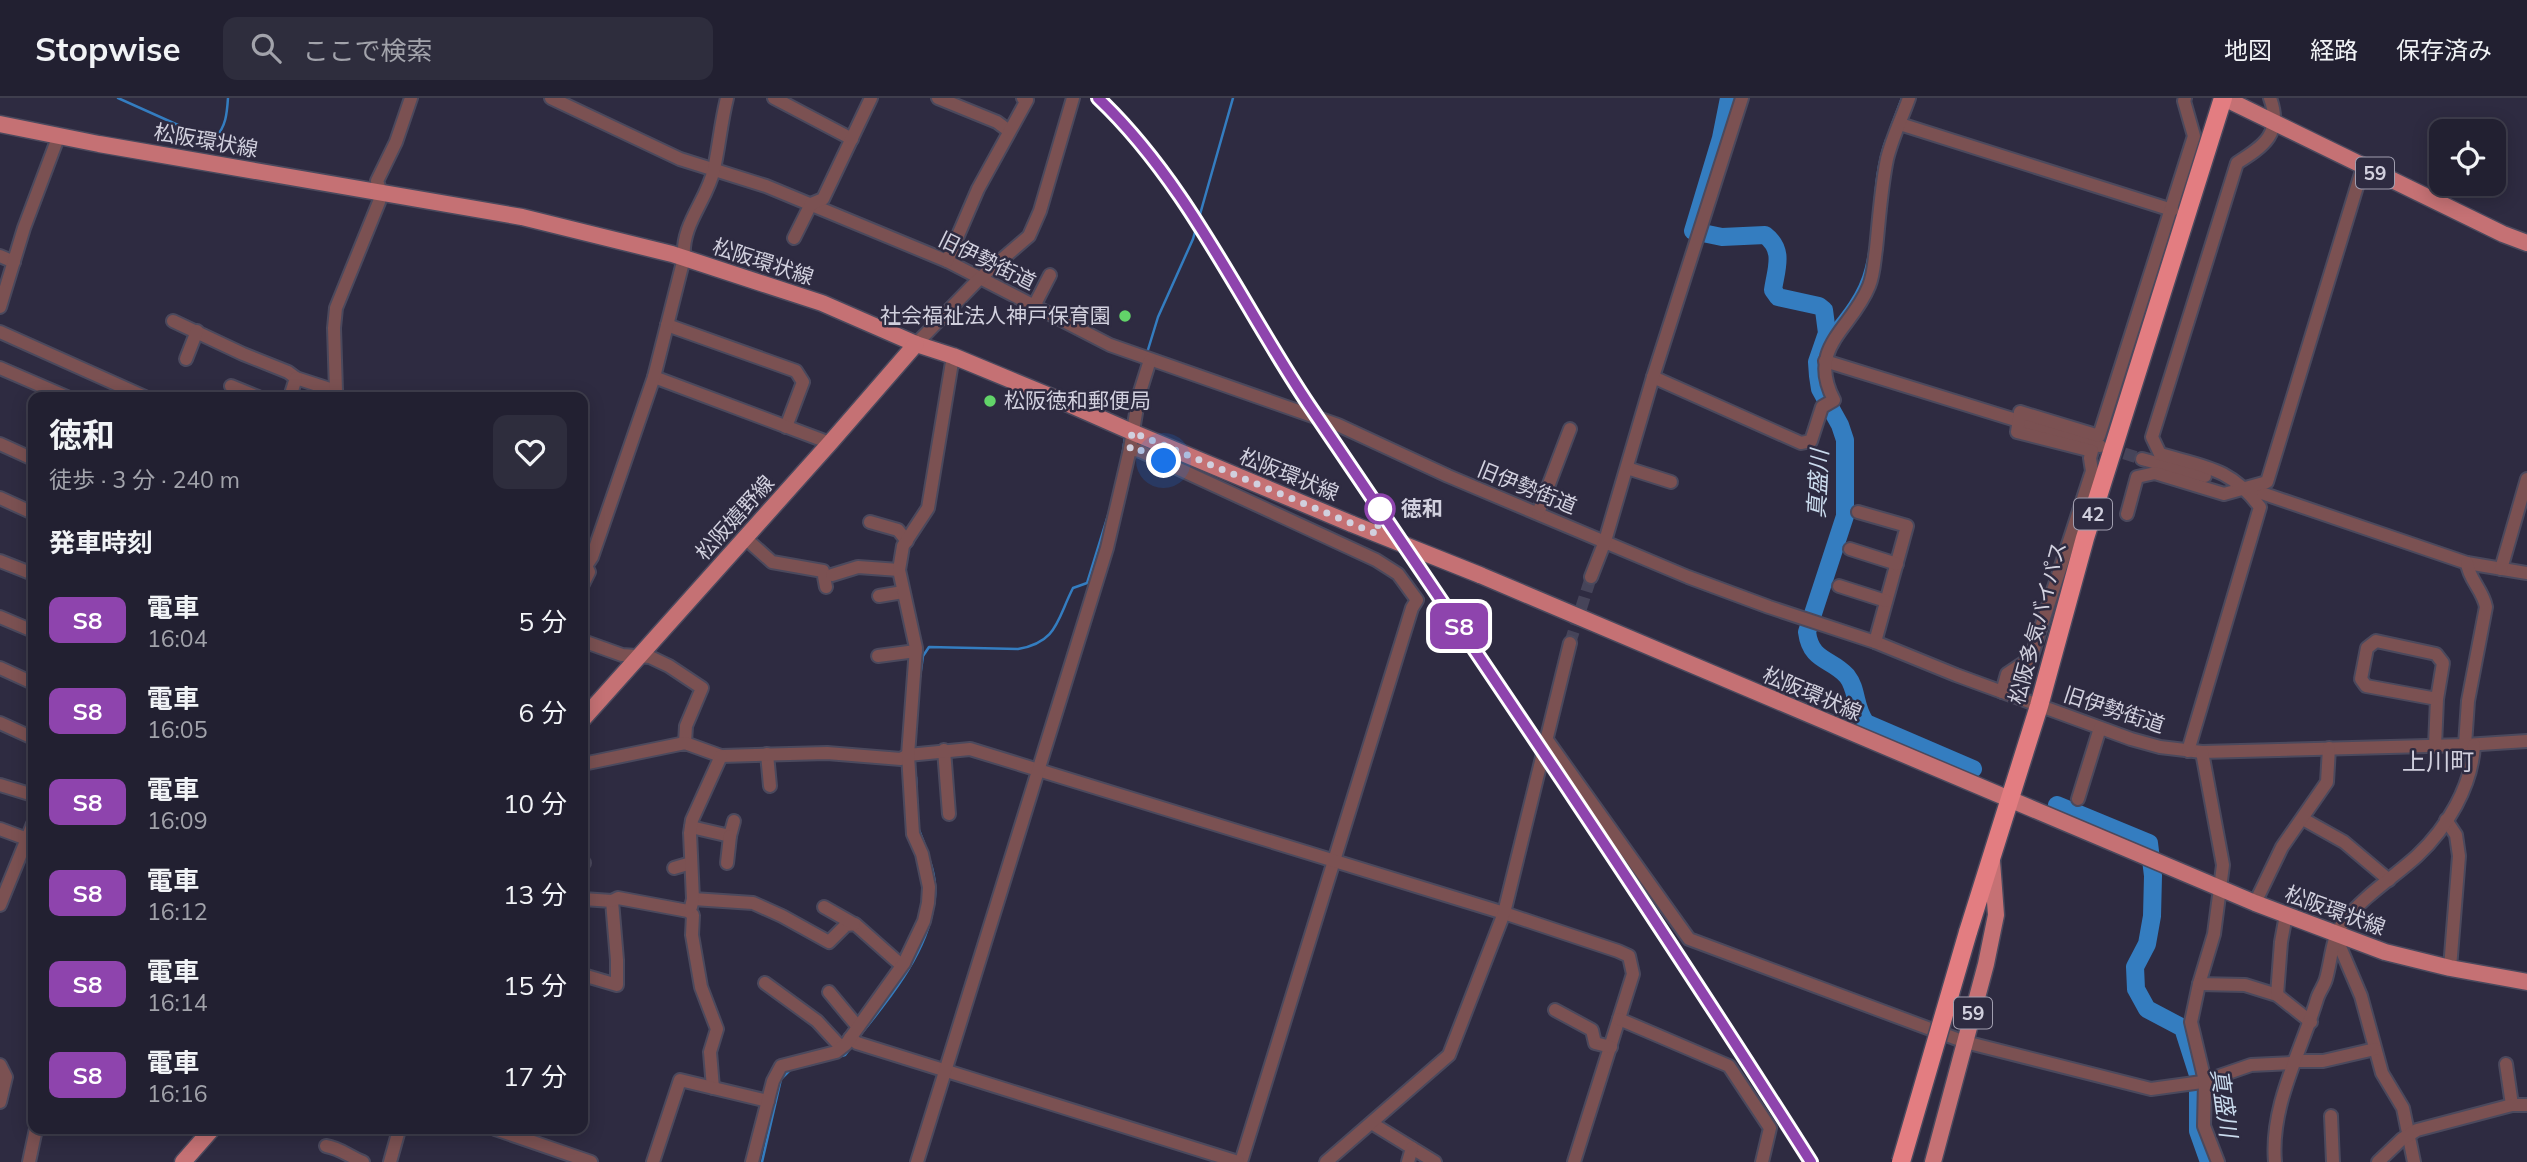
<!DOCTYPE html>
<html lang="ja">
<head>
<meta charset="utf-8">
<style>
	:root { --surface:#222031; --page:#2e2d3d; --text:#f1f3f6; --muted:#a2a3ab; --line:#3f3e4d }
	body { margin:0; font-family:Mulish,"Noto Sans JP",sans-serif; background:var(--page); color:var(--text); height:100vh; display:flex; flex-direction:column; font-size:26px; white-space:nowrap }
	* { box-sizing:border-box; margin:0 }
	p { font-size:23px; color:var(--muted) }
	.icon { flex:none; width:38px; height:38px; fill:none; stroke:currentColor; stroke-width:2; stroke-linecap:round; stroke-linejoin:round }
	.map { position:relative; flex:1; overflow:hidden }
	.drawer { position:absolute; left:28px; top:294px; width:560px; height:742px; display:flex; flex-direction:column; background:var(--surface); border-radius:14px; box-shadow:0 4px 18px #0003,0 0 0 2px var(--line) }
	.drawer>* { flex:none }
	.badge { padding:0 14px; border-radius:10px; font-size:24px; line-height:46px }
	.controls { position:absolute; left:2429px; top:21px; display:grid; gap:14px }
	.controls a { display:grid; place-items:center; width:77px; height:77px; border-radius:14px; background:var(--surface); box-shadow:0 4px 18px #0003,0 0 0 2px var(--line); font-size:35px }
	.you { position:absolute; width:35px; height:35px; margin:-18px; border:5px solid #fff; border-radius:50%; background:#1a73e8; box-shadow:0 0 0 10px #1a73e833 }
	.map>.badge { position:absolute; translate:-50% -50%; box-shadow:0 0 0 4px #fff }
	h2 { padding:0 21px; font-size:26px; line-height:63px }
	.round { display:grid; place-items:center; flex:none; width:74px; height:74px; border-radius:14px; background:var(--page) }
	.headline { display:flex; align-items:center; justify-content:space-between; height:119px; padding:0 21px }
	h1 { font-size:33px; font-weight:700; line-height:52px }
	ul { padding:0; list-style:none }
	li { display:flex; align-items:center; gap:21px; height:91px; padding:0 21px }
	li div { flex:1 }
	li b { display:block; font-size:26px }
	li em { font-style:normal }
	li .badge { min-width:77px; font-weight:700; text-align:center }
	header { display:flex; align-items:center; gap:42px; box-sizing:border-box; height:98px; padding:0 35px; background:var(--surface); border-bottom:2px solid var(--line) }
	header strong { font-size:33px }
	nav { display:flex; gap:38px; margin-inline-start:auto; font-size:24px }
	.search { width:490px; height:63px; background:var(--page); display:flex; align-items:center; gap:18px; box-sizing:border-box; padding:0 24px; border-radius:14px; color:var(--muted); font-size:26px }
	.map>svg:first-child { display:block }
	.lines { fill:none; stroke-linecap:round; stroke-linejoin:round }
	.stream { stroke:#347dc0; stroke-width:2.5 }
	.river { stroke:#347dc0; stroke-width:18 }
	.minor-tunnel { stroke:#464459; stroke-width:12; stroke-dasharray:12 6; stroke-linecap:butt }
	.minor-casing { stroke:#4b495d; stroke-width:16 }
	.major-casing { stroke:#4b495d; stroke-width:19 }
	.highway-casing { stroke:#4b495d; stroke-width:21 }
	.minor { stroke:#7b5152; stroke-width:12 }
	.major { stroke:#c57174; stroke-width:16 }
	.highway { stroke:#e37d81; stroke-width:18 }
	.rail-casing { stroke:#9b9aaa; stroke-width:5 }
	.rail { stroke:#2e2b41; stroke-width:2.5; stroke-dasharray:8; stroke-linecap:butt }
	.major-bridge-casing { stroke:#4b495d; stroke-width:19; stroke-linecap:butt }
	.highway-bridge-casing { stroke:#4b495d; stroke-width:21; stroke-linecap:butt }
	.major-bridge { stroke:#c57174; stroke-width:16 }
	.highway-bridge { stroke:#e37d81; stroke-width:18 }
	.line-casing { stroke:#fff; stroke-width:16 }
	.line { stroke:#8e44ad; stroke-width:10 }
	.walk { stroke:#d1d0de; stroke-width:7; stroke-dasharray:0 12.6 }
	.poi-dot { fill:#62d469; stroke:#2e2b41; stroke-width:2.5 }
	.stop-dot { fill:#fff; stroke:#8e44ad; stroke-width:3.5 }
	.labels { text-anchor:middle; stroke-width:5; stroke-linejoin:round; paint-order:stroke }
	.shield { fill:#2e2b41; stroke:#a09eaf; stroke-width:2 }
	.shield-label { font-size:19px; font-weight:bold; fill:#d1d0de }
	.street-label { font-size:21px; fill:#d1d0de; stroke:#2e2b41 }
	.poi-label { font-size:21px; fill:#d1d0de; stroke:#2e2b41; text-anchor:end }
	.stop-label { font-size:21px; font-weight:bold; fill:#d1d0de; stroke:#2e2b41; text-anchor:start }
	.water-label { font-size:23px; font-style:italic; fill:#cadbed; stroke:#2e2b41 }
	.quarter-label { font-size:24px; fill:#d1d0de; stroke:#2e2b41 }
</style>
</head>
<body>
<header>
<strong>Stopwise</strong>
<div class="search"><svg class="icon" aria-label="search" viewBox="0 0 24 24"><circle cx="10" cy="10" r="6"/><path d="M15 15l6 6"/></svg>ここで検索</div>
<nav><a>地図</a><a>経路</a><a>保存済み</a></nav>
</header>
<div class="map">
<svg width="2527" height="1064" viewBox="0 0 2527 1064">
	<rect width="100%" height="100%" fill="#2e2b41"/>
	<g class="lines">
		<g class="stream">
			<path d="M118,0L207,40H215C226,29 227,15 228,0"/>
			<polyline points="1891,29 1902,0"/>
			<path d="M1827,235C1843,216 1860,195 1866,170C1877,128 1871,83 1886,42"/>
			<polyline points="1147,255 1158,219 1193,141 1233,0"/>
			<polyline points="1128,326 1133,298"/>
			<polyline points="1122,360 1125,339"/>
			<path d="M920,579L923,558L929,549L1018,551C1058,544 1057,521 1073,490L1087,485L1109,414"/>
			<polyline points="916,679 917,704"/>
			<polyline points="919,732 924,745"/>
			<path d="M928,758C934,773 937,790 934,806"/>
			<path d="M857,941C886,905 922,862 932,816"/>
			<polyline points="810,967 845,957 851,949"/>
			<polyline points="762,1064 781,981 790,972"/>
		</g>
		<g class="river">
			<path d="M1729,0L1721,40L1693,133L1722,139L1765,137C1785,152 1776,171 1773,192L1778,199L1819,208L1824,212L1827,235L1817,264L1818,278L1820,291L1840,327L1845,342V418L1807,534C1811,564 1831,560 1847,578C1858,592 1854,610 1866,625L1973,671"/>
			<polyline points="2057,707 2149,745 2153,778 2152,818 2147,846 2135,869 2136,891 2147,911 2183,930 2198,977 2198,1033 2209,1064"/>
		</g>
		<g class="minor-tunnel">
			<polyline points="2107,350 2142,361"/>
			<polyline points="1570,545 1591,479"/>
		</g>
		<g class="minor-casing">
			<g id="minor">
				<polyline points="551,0 680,61 766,88 947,163 1110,247 1338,327 1448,378 1688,479 1769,509 1875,544 1956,577 2131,641 2160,649 2202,654 2465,647 2527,643"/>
				<polyline points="774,0 852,41"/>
				<polyline points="938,0 997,24 1009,33"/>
				<polyline points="1900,26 2172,112"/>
				<polyline points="794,140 811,106 823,101 871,0"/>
				<polyline points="0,158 14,164"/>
				<polyline points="947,163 978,91 1027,2 1023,0"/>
				<polyline points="1034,208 1050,177"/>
				<polyline points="0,209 24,130 59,37"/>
				<polyline points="173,223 243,256 288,274 296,280 336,293"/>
				<polyline points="667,227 796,273 803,284 786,329"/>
				<polyline points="0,234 145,299"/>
				<polyline points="916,246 979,181 1029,138 1040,113 1073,0"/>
				<polyline points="186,261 197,233"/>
				<polyline points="1825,263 2100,348"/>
				<polyline points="0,270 67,299"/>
				<polyline points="654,279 830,345"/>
				<path d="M1653,279L1801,345L1811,343L1822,309L1834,302C1806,249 1852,231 1869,188C1874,176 1874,164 1876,151C1879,122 1881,90 1887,61C1892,40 1902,20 1909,0"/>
				<polyline points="231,288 258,299"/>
				<polyline points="290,299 296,280"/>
				<polyline points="334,299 336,293 334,230 336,210 379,104 381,95 377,83 396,44 411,0"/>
				<polyline points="0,346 33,361"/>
				<polyline points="1130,351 1140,353 1376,462 1398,476 1417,502 1412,510 1241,1064"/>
				<polyline points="2142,361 2205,378"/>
				<polyline points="1627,370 1671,384"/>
				<polyline points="2247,390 2467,465 2527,475"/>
				<polyline points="0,400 33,415"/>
				<polyline points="1858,414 1907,428 1875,544"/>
				<polyline points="1538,415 1570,331"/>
				<polyline points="2127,416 2137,379 2155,375 2224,396 2267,384 2363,69"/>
				<polyline points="870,424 898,432 907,443"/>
				<polyline points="744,439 772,464 823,473 826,489"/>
				<polyline points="1850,451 1897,466"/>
				<polyline points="0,463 33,476"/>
				<polyline points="2501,471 2527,381"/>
				<polyline points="832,477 858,469 899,472"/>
				<polyline points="1591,479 1605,443 1653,279 1742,0"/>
				<path d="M583,486L589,474L586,468L592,459L654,279L684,160C681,126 707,103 714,71C719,48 721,24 727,0"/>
				<polyline points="1839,488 1886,503"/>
				<polyline points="879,498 903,494"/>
				<polyline points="0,519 33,533"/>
				<polyline points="583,543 622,557 650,559 669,568 702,590 686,628 685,645"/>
				<polyline points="878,558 916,553"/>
				<polyline points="0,570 33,585"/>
				<polyline points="2002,594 2007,576 2031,560 2092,373 2090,360 2092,353 2017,334 2020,314 2099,338 2194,38 2184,3 2185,0"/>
				<polyline points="0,625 33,640"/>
				<polyline points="1547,642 1689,841 1965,944 2151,991 2202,984 2251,967 2293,965"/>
				<path d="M2465,647L2468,603L2486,509C2483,492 2469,482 2467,465"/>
				<polyline points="2435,648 2437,601 2443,565 2436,556 2376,543 2367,550 2361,581 2366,588 2437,601"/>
				<polyline points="944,652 949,716"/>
				<path d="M2188,653L2260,409C2231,370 2205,369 2160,356L2152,339L2237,65C2264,48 2283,35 2270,0"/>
				<polyline points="2202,654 2223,767 2214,836 2199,886 2191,924 2205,983 2204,1028 2218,1064"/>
				<polyline points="767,656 770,688"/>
				<polyline points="583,666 685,645 721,658 827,655 901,661 908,657 970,651 1504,815 1618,853 1629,858 1633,876 1574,1064"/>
				<polyline points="0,687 33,697"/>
				<polyline points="2078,701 2100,630"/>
				<polyline points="2303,721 2344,744 2389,782"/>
				<polyline points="2446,722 2456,737 2459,758 2450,870"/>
				<polyline points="691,729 730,738 734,723"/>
				<polyline points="0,731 27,741"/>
				<polyline points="583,764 584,765"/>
				<polyline points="727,765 730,738"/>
				<polyline points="674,770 691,765"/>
				<polyline points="583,801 612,803 617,862 617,887 583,877"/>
				<polyline points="693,801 753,805 782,818 829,844 846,827 855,826 899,865 904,865"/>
				<polyline points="612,803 618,800 688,813 693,817 692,837 701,889 717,931 710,954 713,990"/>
				<polyline points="2255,805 2282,749 2327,684 2329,650"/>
				<polyline points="0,807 33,726"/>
				<polyline points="691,809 693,801 690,735 692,722 721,658"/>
				<polyline points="824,809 854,826"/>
				<polyline points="2335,837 2361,898 2382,975 2403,1010 2414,1064"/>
				<polyline points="765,885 817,923 841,949"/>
				<polyline points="2199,886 2245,887 2277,897 2311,924"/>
				<polyline points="829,894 858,929"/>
				<polyline points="2277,897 2281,844 2286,817"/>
				<polyline points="1555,912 1592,932 1595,945 1611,949"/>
				<polyline points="1619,921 1729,968 1770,1030 1762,1064"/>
				<polyline points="850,940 857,945 1238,1064"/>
				<polyline points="2294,963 2323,963 2375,951"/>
				<polyline points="2506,966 2512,1007"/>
				<polyline points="0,967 6,979 0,1004"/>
				<polyline points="2331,1018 2333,1064"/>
				<polyline points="1373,1026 1435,1064"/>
				<polyline points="495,1031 591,1064"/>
				<path d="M326,1048C340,1050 350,1059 363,1064"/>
				<polyline points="29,1064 36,1031"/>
				<polyline points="390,1064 399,1032 394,1031"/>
				<polyline points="653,1064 680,982 768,1003"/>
				<polyline points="752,1064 773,983 781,968 836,954 846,946 904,865 924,823 928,805 929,789 922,756 913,736 908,657 916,550 899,472 903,448 928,410 953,258"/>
				<polyline points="917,1064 1107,450 1130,351 1139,297 1150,262"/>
				<polyline points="1326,1064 1449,957 1504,815 1570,545"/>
				<polyline points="1408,1064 1412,1050"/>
				<path d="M2275,1064C2270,1007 2301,954 2317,901C2319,894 2324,888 2326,881C2332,860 2331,840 2345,822C2365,797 2394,779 2417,758C2447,730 2472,688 2474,647"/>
				<polyline points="2378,1064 2402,1041 2417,1032 2512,1007 2527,1007"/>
			</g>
		</g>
		<g class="major-casing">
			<g id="major">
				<polyline points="2224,0 2503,136 2527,145"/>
				<polyline points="0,26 99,46 522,119 672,156 822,205 916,246 953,258 1064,304 1132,334 1352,426"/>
				<polyline points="1480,477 2255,805 2385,854 2450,870 2527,884"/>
				<polyline points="583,621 830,345 916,246"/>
				<polyline points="183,1064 212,1031"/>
				<polyline points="1933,1064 1986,866 1996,817 1992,763"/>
			</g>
		</g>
		<g class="highway-casing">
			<polyline id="highway" points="1968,834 2039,608 2085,440 2223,0"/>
		</g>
		<use href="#minor" class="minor"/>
		<use href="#major" class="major"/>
		<use href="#highway" class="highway"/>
		<g class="rail-casing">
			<path id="rail" d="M1098,0C1188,85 1241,206 1309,307C1479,558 1649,808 1811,1064"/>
		</g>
		<use href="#rail" class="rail"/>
		<g class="major-bridge-casing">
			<polyline id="major-bridge" points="1352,426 1480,477"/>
		</g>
		<g class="highway-bridge-casing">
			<polyline id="highway-bridge" points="1901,1064 1968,834"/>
		</g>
		<use href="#major-bridge" class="major-bridge"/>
		<use href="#highway-bridge" class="highway-bridge"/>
	</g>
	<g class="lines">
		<g class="line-casing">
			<path id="line" d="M1098,0C1188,85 1241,206 1309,307C1479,558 1649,808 1811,1064"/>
		</g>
		<use href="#line" class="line"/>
		<polyline class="walk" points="1164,363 1140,352 1130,351 1132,334 1377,436 1380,411"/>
	</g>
	<g class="poi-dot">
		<circle cx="1125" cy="218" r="7"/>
		<circle cx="990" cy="303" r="7"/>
	</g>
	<circle class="stop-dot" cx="1380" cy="411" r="14"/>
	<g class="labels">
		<g class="shield">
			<rect x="2356" y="59.5" width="38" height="31" rx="5"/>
			<rect x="2074" y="400.5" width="38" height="31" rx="5"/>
			<rect x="1954" y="899.5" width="38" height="31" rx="5"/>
		</g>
		<g class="shield-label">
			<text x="2375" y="82">59</text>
			<text x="2093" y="423">42</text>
			<text x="1973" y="922">59</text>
		</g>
		<g class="street-label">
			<text transform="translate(206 43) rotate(10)" y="7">松阪環状線</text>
			<text transform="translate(987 163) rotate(26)" y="7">旧伊勢街道</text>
			<text transform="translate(763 164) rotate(18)" y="7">松阪環状線</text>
			<text transform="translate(1289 377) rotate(22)" y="7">松阪環状線</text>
			<text transform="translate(1527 390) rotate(22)" y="7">旧伊勢街道</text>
			<text transform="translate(735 420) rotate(-48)" y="7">松阪嬉野線</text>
			<text transform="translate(2038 525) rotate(-75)" y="7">松阪多気バイパス</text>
			<text transform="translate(1812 596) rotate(23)" y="7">松阪環状線</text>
			<text transform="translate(2114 612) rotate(18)" y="7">旧伊勢街道</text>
			<text transform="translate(2335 813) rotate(20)" y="7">松阪環状線</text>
		</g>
		<g class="poi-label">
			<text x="1111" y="225">社会福祉法人神戸保育園</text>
			<text x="1004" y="310" text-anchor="start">松阪徳和郵便局</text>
		</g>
		<g class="stop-label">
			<text x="1401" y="418">徳和</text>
		</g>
		<g class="water-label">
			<text transform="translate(1818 386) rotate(-87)" y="8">真盛川</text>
			<text transform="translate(2224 1005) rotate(82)" y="8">真盛川</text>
		</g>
		<g class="quarter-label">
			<text x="2438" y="672">上川町</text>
		</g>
	</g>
</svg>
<div class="controls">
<a><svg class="icon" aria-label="locate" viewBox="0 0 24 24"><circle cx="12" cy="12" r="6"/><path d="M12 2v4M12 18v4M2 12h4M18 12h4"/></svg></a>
</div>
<div class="you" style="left:1164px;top:363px"></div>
<b class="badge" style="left:1459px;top:528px;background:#8e44ad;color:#fff">S8</b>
<section class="drawer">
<div class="headline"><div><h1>徳和</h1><p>徒歩 · 3 分 · 240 m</p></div><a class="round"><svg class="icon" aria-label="heart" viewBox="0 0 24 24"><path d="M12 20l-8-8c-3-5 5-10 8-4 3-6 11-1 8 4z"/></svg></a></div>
<h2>発車時刻</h2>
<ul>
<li><span class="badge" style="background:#8e44ad;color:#fff">S8</span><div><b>電車</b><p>16:04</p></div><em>5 分</em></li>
<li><span class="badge" style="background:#8e44ad;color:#fff">S8</span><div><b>電車</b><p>16:05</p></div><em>6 分</em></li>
<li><span class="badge" style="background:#8e44ad;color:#fff">S8</span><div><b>電車</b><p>16:09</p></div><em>10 分</em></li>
<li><span class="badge" style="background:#8e44ad;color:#fff">S8</span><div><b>電車</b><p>16:12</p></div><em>13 分</em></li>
<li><span class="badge" style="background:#8e44ad;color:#fff">S8</span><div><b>電車</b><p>16:14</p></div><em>15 分</em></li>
<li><span class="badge" style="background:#8e44ad;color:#fff">S8</span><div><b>電車</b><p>16:16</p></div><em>17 分</em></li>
</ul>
</section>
</div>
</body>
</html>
